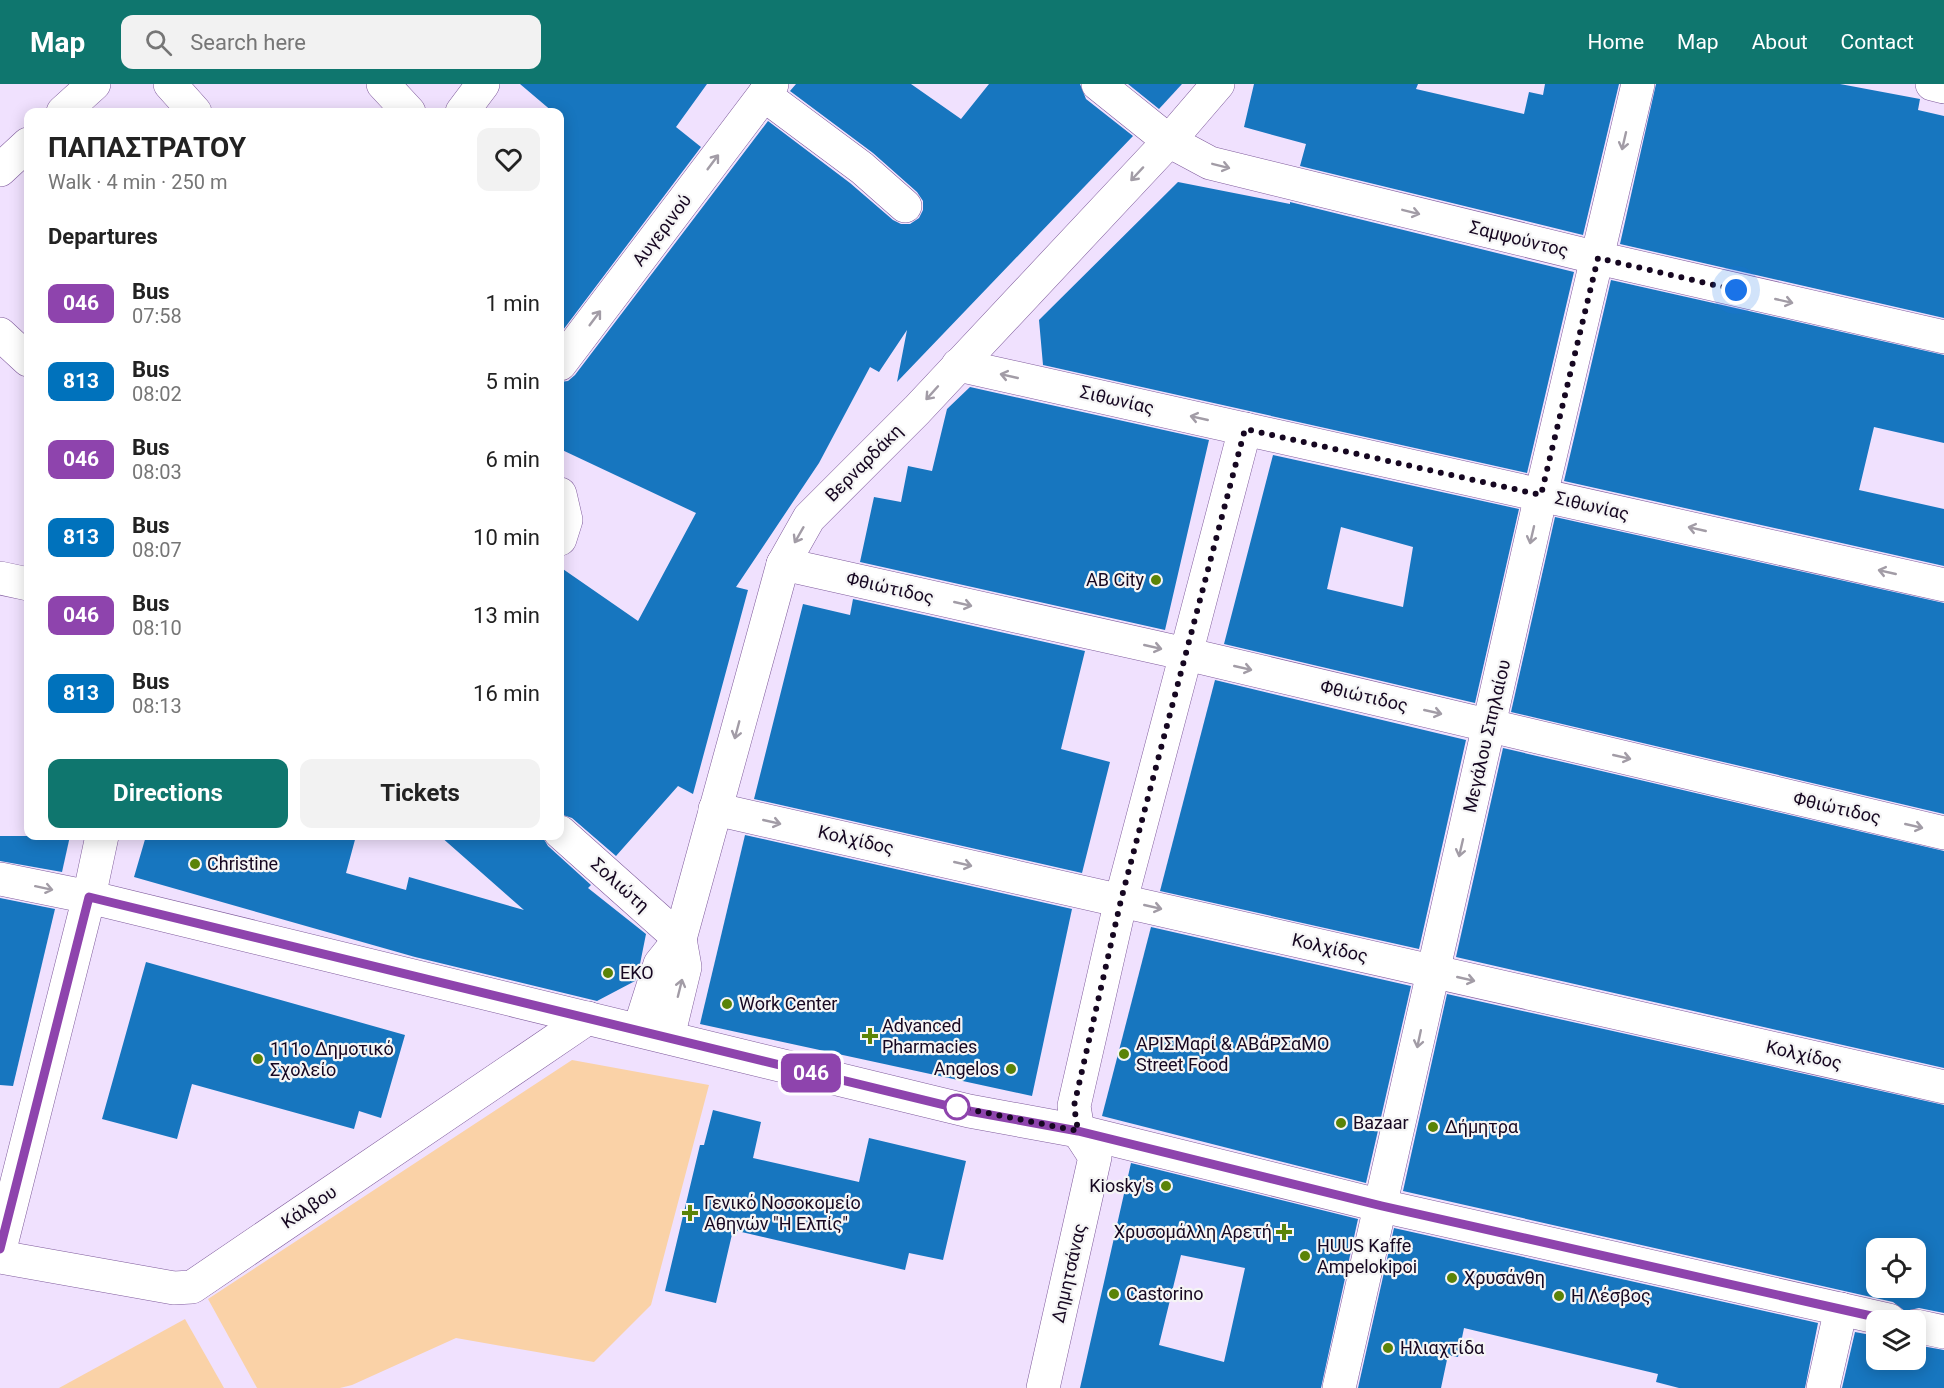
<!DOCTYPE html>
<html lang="en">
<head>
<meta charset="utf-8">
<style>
	:root { --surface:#fff; --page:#f2f2f2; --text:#222; --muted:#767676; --accent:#0f766e }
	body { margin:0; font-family:Roboto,sans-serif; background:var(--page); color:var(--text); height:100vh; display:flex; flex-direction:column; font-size:22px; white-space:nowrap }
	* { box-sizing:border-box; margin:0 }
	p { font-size:20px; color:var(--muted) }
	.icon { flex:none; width:33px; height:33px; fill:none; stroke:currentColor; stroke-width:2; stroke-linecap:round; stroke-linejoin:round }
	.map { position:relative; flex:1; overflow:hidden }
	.side { position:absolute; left:24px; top:24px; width:540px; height:732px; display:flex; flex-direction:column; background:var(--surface); border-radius:12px; box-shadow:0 3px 15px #0003 }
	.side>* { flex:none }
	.badge { padding:0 12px; border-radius:9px; font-size:21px; line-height:39px }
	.buttons { position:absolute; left:1866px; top:1154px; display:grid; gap:12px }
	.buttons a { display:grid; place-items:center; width:60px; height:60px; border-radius:12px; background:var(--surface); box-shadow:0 3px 15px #0003; font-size:30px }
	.you { position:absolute; width:30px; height:30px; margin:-15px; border:4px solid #fff; border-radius:50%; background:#1a73e8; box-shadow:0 0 0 9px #1a73e833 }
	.map>.badge { position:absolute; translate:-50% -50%; box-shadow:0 0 0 3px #fff }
	h2 { padding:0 24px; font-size:22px; line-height:54px }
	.round { display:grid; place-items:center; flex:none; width:63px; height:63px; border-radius:12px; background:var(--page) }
	.overview { display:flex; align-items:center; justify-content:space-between; height:102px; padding:0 24px }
	h1 { font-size:28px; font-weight:700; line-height:45px }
	.primary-button { display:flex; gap:12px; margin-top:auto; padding:12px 24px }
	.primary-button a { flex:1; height:69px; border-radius:12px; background:var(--accent); color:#fff; font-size:24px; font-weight:700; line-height:69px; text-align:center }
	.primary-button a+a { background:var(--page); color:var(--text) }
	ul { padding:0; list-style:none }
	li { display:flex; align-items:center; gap:18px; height:78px; padding:0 24px }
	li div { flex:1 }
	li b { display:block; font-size:22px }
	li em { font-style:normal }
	li .badge { min-width:66px; font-weight:700; text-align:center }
	header { display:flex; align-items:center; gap:36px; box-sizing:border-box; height:84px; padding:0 30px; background:var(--accent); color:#fff }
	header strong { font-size:28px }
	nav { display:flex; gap:33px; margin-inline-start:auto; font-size:21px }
	.search { width:420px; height:54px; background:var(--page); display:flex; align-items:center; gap:15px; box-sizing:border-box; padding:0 21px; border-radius:12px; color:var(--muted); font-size:22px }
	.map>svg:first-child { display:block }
	.green { fill:#fad2a7 }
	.building { fill:#1776bf; fill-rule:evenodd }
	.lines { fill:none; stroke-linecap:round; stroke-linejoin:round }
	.pedestrian-casing { stroke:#7f5b9c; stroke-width:34 }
	.minor-casing { stroke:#7f5b9c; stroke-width:34 }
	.tertiary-casing { stroke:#7f5b9c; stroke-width:34 }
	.pedestrian { stroke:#fff; stroke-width:33 }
	.minor { stroke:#fff; stroke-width:33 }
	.tertiary { stroke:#fff; stroke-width:33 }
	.oneway { stroke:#a29ca6 }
	.line-casing { stroke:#fff; stroke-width:14 }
	.line { stroke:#8e44ad; stroke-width:9 }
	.walk { stroke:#160721; stroke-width:6; stroke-dasharray:0 10.8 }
	.poi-dot { fill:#5a8308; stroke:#f5f5f5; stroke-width:2 }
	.stop-dot { fill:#fff; stroke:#8e44ad; stroke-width:3 }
	.labels { text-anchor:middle; stroke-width:4.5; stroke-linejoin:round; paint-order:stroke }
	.street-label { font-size:18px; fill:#160721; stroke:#f5f5f5 }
	.poi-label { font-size:18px; fill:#160721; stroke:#f5f5f5; text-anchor:start }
</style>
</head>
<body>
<header>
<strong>Map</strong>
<div class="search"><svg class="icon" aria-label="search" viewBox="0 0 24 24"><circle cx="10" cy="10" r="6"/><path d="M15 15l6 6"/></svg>Search here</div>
<nav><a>Home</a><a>Map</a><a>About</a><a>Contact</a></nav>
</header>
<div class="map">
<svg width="1944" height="1304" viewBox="0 0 1944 1304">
	<rect width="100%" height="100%" fill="#f0e1fe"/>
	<g class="green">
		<polygon points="572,976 709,1001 651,1221 594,1278 456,1254 352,1301 340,1304 257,1304 208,1215"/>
		<polygon points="185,1235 224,1304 59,1304"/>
	</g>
	<g class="building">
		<polygon points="520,0 707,0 676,43 701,63 560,250 560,28 553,28"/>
		<polygon points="796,0 911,0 961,35 989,0 1080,0 1086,15 1133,52 897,298 907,246 879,288 870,283 819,379 736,503 748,506 693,710 678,702 616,772 572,734 560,730 560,483 638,537 696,429 560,365 560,298 568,297 575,291 768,37 850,99 893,136 901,140 910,140 919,134 923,126 923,117 917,108 873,69 790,7"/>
		<polygon points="1128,0 1182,0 1159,25"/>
		<polygon points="1254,0 1418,0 1416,5 1524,30 1529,8 1543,11 1545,0 1619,0 1583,151 1300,82 1306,60 1244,43"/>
		<polygon points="1656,0 1840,0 1920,15 1918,26 1944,32 1944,234 1620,160"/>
		<polygon points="1178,98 1290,120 1290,118 1574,188 1527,389 1043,281 1039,236"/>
		<polygon points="1611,196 1944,271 1944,359 1874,343 1859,406 1944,425 1944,482 1564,397"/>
		<polygon points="970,303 1209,356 1165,546 860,478 874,413 901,418 908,382 932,387 947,325"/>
		<path d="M1273,371L1519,425L1475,619L1224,560ZM1341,443L1413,463L1403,523L1327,505Z"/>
		<polygon points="1555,433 1944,519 1944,730 1511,628"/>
		<polygon points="853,515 1085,567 1061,665 1110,678 1082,789 754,715 803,520 850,531"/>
		<polygon points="1215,596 1466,656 1419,865 1160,807"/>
		<polygon points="1503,664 1944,767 1944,984 1456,873"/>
		<polygon points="745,751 1072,825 1032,1012 700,940"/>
		<polygon points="0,752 70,752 62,788 0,777"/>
		<polygon points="146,752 356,752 346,789 406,806 409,793 524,826 440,752 542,752 548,762 591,801 588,804 646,850 639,885 635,897 597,917 415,873 134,793"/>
		<polygon points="0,814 55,825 13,1002 0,1001"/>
		<polygon points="1151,843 1411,902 1366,1099 1102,1032"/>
		<polygon points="146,878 405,951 381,1034 359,1027 354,1045 192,1000 177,1055 102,1035"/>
		<path d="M1447,910L1944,1021V1229L1919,1224L1905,1227L1893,1218L1403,1107ZM1876,1164H1916V1203H1876Z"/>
		<polygon points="713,1026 761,1038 753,1074 859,1098 869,1054 966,1077 943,1176 909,1169 905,1186 733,1146 716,1219 665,1207 700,1061 704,1061"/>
		<path d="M1131,1079L1358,1135L1321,1304H1080ZM1181,1171L1245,1184L1224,1278L1159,1261Z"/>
		<polygon points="1394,1144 1818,1239 1805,1304 1679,1304 1656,1298 1658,1290 1464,1244 1458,1273 1448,1271 1441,1304 1358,1304"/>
		<polygon points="1855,1248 1876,1252 1876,1275 1916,1275 1916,1261 1944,1266 1944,1304 1842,1304"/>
	</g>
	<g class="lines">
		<g class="pedestrian-casing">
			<polyline id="pedestrian" points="0,1173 174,1204 192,1203 588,934"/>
		</g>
		<g class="minor-casing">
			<g id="minor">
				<polyline points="170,0 195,28"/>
				<polyline points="383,0 409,28"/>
				<polyline points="1098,0 1169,57 1210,79 1598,174 1944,253"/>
				<polyline points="1932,0 1944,3"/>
				<polyline points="764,11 862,84 905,122"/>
				<polyline points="63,28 94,0"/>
				<polyline points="462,28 483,0"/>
				<polyline points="0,86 28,60"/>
				<polyline points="0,250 28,276"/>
				<polyline points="560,280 772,0"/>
				<polyline points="958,281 1944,501"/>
				<polyline points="560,410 566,436 560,455"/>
				<polyline points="783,480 1186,570 1245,345"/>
				<polyline points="0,494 28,500"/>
				<polyline points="715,725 1944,1003"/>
				<polyline points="560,748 680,855"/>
				<polyline points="89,813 102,752"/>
				<polyline points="639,946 660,880 680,855 783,480 809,434 917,326 1169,57 1218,0"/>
				<polyline points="668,953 685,883 680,855"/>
				<polyline points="1339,1304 1541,411 1638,0"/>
				<polyline points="1823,1304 1841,1225"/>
			</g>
		</g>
		<g class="tertiary-casing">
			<g id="tertiary">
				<polyline points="0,795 89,813 969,1027 1078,1047 1382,1122 1889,1236"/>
				<polyline points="0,1165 89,813"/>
				<polyline points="1916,1242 1944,1248"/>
				<polyline points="1043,1304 1095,1073 1078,1047 1074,1022 1121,816 1186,570 1944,749"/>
			</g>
		</g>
		<use href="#pedestrian" class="pedestrian"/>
		<use href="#minor" class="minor"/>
		<use href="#tertiary" class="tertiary"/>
	</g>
	<defs><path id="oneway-shaft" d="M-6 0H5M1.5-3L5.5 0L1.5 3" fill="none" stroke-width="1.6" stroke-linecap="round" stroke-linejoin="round" transform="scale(1.5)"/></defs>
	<g class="oneway">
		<use href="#oneway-shaft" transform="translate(1624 57) rotate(103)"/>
		<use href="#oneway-shaft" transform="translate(713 78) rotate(-53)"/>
		<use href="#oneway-shaft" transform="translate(1221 82) rotate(14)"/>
		<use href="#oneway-shaft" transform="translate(1137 90) rotate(133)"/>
		<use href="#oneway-shaft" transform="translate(1411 128) rotate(14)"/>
		<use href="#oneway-shaft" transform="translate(1784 217) rotate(13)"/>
		<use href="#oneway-shaft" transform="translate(595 234) rotate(-53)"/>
		<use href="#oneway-shaft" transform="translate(1009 292) rotate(-167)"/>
		<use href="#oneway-shaft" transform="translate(932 309) rotate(132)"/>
		<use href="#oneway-shaft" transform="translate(1199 334) rotate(-167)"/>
		<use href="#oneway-shaft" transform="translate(1697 445) rotate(-167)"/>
		<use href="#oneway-shaft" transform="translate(799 451) rotate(120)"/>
		<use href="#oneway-shaft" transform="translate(1532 451) rotate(103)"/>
		<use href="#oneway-shaft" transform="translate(1887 488) rotate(-167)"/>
		<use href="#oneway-shaft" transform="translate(963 520) rotate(13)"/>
		<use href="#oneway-shaft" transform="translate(1153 563) rotate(13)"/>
		<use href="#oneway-shaft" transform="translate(1243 584) rotate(13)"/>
		<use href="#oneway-shaft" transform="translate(1433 628) rotate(13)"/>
		<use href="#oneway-shaft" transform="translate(737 646) rotate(105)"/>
		<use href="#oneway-shaft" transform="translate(1622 673) rotate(13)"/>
		<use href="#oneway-shaft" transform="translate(772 738) rotate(13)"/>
		<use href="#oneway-shaft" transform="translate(1914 742) rotate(13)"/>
		<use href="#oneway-shaft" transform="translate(1461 764) rotate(103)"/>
		<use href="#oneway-shaft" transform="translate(963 780) rotate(13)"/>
		<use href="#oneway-shaft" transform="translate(44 804) rotate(12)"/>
		<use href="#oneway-shaft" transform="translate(1153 823) rotate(13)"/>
		<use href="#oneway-shaft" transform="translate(1466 895) rotate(13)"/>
		<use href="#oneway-shaft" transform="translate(680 904) rotate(-76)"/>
		<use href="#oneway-shaft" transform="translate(1419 955) rotate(102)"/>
	</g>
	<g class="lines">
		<g class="line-casing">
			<polyline id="line" points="0,1165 89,813 969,1027 1078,1047 1382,1122 1889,1236"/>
		</g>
		<use href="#line" class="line"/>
		<polyline class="walk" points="957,1023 1078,1047 1074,1022 1121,816 1245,345 1541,411 1598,174 1736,206"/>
	</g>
	<g class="poi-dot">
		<circle cx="1156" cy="496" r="6"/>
		<circle cx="195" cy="780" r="6"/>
		<circle cx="608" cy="889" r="6"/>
		<circle cx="727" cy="920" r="6"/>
		<path d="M867 943h6v6h6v6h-6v6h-6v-6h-6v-6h6z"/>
		<circle cx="1124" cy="970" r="6"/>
		<circle cx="258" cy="975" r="6"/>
		<circle cx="1011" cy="985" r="6"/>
		<circle cx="1341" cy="1039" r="6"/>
		<circle cx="1433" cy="1043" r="6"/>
		<circle cx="1166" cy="1102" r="6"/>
		<path d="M687 1120h6v6h6v6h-6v6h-6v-6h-6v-6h6z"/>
		<path d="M1281 1139h6v6h6v6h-6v6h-6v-6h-6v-6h6z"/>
		<circle cx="1305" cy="1172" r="6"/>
		<circle cx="1452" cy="1194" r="6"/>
		<circle cx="1114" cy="1210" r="6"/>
		<circle cx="1559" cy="1212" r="6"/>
		<circle cx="1388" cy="1264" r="6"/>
	</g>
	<circle class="stop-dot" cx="957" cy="1023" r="12"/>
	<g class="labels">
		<g class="street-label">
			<text transform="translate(662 146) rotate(-53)" y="6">Αυγερινού</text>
			<text transform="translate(1519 155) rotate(14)" y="6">Σαμψούντος</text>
			<text transform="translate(1117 316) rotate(13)" y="6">Σιθωνίας</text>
			<text transform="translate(864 379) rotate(-45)" y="6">Βερναρδάκη</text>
			<text transform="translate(1592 422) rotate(13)" y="6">Σιθωνίας</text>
			<text transform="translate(890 504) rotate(13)" y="6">Φθιώτιδος</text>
			<text transform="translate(1364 612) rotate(13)" y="6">Φθιώτιδος</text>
			<text transform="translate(1487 652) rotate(-77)" y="6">Μεγάλου Σπηλαίου</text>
			<text transform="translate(1837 724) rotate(13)" y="6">Φθιώτιδος</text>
			<text transform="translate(856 756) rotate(13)" y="6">Κολχίδος</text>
			<text transform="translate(620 801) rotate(42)" y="6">Σολιώτη</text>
			<text transform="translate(1330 864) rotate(13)" y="6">Κολχίδος</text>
			<text transform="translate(1804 971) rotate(13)" y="6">Κολχίδος</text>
			<text transform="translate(309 1123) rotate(-34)" y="6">Κάλβου</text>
			<text transform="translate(1069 1189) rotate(-77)" y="6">Δημητσάνας</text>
		</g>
		<g class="poi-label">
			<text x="1144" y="502" text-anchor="end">ΑΒ City</text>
			<text x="207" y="786">Christine</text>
			<text x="620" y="895">EKO</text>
			<text x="739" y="926">Work Center</text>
			<text x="882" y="948">Advanced<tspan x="882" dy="21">Pharmacies</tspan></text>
			<text x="1136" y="966">ΑΡΙΣΜαρί &amp; ΑΒάΡΣαΜΟ<tspan x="1136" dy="21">Street Food</tspan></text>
			<text x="270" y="971">111ο Δημοτικό<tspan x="270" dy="21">Σχολείο</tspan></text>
			<text x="999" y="991" text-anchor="end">Angelos</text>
			<text x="1353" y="1045">Bazaar</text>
			<text x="1445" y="1049">Δήμητρα</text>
			<text x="1154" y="1108" text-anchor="end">Kiosky's</text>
			<text x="704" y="1125">Γενικό Νοσοκομείο<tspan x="704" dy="21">Αθηνών "Η Ελπίς"</tspan></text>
			<text x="1272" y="1154" text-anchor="end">Χρυσομάλλη Αρετή</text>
			<text x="1317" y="1168">HUUS Kaffe<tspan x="1317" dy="21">Ampelokipoi</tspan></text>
			<text x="1464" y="1200">Χρυσάνθη</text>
			<text x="1126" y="1216">Castorino</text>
			<text x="1571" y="1218">Η Λέσβος</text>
			<text x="1400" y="1270">Ηλιαχτίδα</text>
		</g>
	</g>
</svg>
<div class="buttons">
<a><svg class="icon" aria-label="locate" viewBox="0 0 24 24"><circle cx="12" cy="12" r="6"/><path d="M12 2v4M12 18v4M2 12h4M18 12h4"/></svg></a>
<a><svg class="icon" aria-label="layers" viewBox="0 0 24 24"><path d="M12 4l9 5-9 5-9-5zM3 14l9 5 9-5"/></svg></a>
</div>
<div class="you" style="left:1736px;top:206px"></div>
<b class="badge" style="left:811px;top:989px;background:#8e44ad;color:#fff">046</b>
<section class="side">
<div class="overview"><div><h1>ΠΑΠΑΣΤΡΑΤΟΥ</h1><p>Walk · 4 min · 250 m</p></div><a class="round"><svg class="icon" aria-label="heart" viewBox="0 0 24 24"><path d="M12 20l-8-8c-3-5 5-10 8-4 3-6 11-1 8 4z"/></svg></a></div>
<h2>Departures</h2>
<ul>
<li><span class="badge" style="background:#8e44ad;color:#fff">046</span><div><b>Bus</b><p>07:58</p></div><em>1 min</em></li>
<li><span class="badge" style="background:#0072bc;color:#fff">813</span><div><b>Bus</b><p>08:02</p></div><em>5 min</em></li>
<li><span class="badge" style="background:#8e44ad;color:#fff">046</span><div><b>Bus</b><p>08:03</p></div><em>6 min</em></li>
<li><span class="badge" style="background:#0072bc;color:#fff">813</span><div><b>Bus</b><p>08:07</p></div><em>10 min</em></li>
<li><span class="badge" style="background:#8e44ad;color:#fff">046</span><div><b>Bus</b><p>08:10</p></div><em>13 min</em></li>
<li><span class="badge" style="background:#0072bc;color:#fff">813</span><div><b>Bus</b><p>08:13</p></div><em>16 min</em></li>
</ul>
<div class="primary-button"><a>Directions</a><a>Tickets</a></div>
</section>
</div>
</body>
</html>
